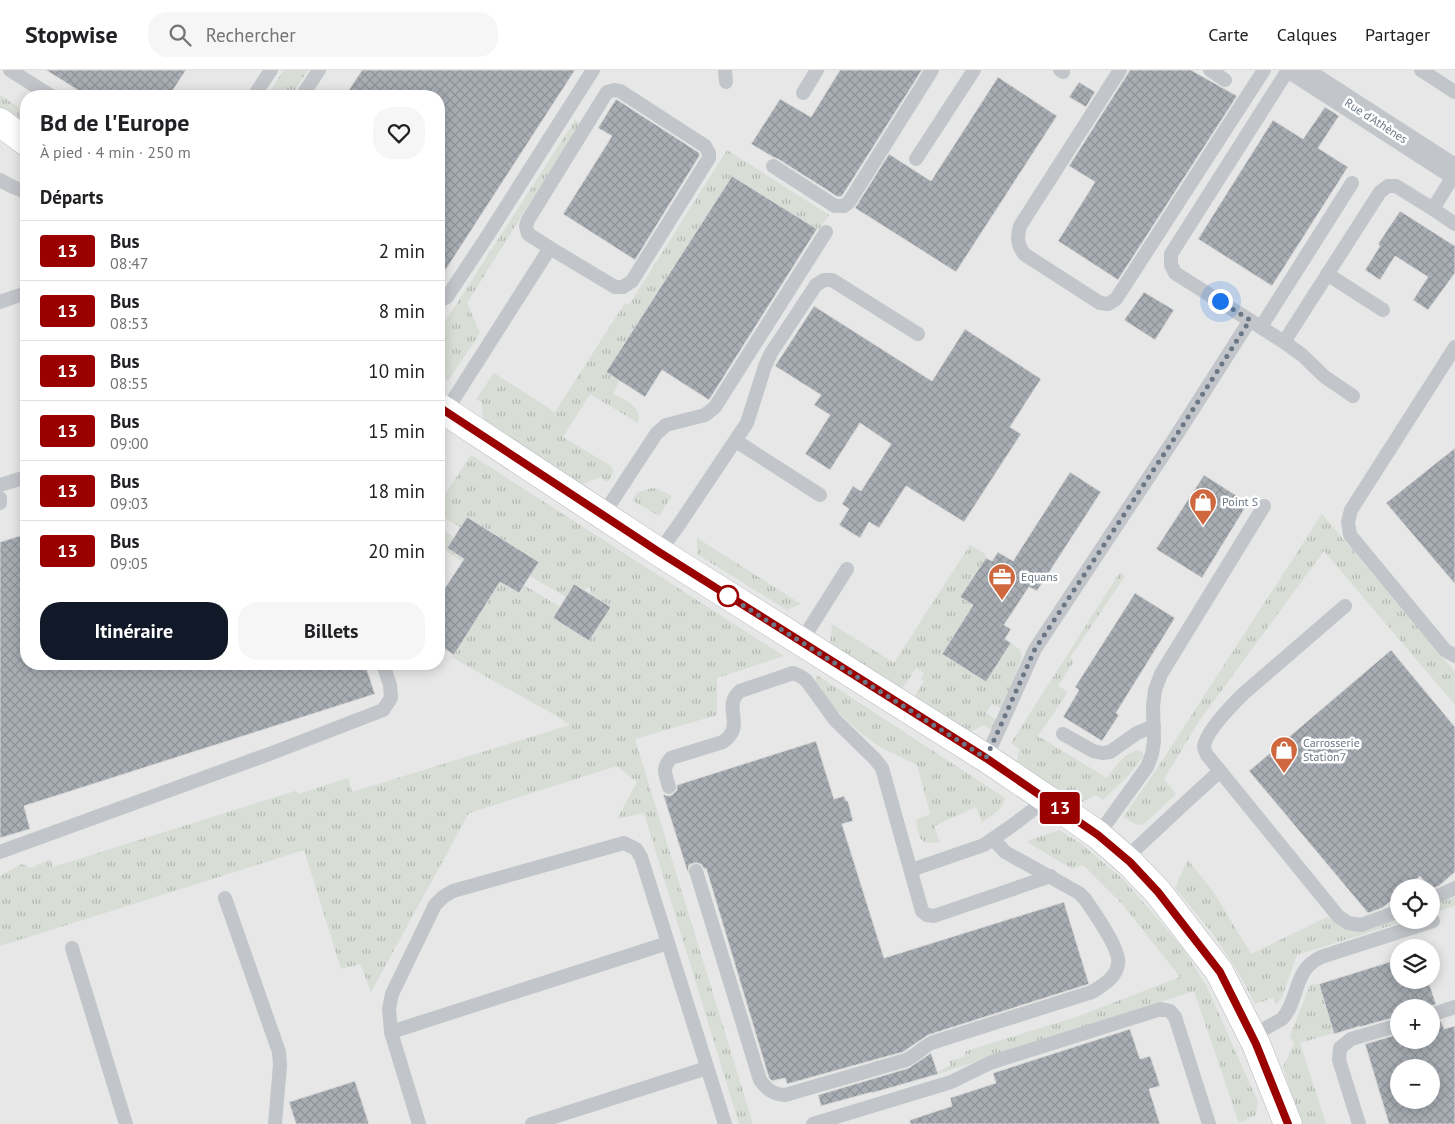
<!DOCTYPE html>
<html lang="fr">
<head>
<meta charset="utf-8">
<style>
	:root { --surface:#fff; --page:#f6f6f6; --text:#202124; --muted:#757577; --line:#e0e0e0; --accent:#111827 }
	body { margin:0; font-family:"PT Sans",sans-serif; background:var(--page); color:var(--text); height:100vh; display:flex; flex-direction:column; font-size:19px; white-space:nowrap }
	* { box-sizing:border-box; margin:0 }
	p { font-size:16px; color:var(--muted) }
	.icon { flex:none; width:28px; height:28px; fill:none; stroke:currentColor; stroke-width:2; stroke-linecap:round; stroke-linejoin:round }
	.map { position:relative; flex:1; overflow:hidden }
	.sheet { position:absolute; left:20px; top:20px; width:425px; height:580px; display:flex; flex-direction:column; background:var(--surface); border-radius:20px; box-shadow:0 2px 12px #0003 }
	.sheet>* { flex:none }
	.badge { padding:0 10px; border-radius:4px; font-size:18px; line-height:32px }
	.buttons { position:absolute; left:1390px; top:809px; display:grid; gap:10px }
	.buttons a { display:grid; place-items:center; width:50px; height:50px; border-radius:50%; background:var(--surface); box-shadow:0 2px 12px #0003; font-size:25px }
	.you { position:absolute; width:25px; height:25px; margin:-12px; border:4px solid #fff; border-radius:50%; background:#1a73e8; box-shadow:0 0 0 8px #1a73e833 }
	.map>.badge { position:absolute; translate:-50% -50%; box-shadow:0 0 0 2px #fff }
	h2 { padding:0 20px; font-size:19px; line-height:45px }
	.round { display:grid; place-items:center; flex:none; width:52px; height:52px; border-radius:20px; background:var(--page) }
	.summary { display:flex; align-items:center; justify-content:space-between; height:85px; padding:0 20px }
	h1 { font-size:24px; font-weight:600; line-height:38px }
	.primary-button { display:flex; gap:10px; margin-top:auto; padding:10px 20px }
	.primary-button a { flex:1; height:58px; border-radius:20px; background:var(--accent); color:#fff; font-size:20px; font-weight:600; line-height:58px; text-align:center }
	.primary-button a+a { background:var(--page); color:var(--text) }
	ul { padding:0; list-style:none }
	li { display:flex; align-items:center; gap:15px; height:60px; padding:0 20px; border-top:1px solid var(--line) }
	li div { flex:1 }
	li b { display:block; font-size:19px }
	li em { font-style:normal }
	li .badge { min-width:55px; font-weight:700; text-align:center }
	header { display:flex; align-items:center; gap:30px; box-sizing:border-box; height:70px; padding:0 25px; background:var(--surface); border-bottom:1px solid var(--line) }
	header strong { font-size:24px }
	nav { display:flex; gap:28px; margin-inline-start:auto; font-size:18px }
	.search { width:350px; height:45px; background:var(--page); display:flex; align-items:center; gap:12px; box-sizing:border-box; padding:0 18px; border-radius:20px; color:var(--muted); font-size:19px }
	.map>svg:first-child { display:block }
	.built { fill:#e6e7e6; fill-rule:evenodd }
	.grass { fill:url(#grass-tufts) }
	.building { fill:url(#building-cross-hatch); stroke:#dadad8; fill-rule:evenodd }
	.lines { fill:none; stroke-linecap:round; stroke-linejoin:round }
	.secondary-casing { stroke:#b3b7bc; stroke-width:29 }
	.lane { stroke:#c2c5c9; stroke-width:14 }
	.street { stroke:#c2c5c9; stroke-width:26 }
	.secondary { stroke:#fff; stroke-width:28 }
	.line-casing { stroke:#fff; stroke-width:11 }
	.line { stroke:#9b0000; stroke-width:8 }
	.walk { stroke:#6b7784; stroke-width:5; stroke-dasharray:0 9 }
	.stop-dot { fill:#fff; stroke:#9b0000; stroke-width:2.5 }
	.labels { text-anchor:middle; stroke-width:5; stroke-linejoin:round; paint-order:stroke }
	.street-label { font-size:12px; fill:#6b7784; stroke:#fff }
	.poi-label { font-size:12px; fill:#6b7784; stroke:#fff; text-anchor:start }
</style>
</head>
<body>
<header>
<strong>Stopwise</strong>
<div class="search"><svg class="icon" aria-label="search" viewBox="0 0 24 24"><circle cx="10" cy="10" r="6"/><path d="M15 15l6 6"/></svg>Rechercher</div>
<nav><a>Carte</a><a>Calques</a><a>Partager</a></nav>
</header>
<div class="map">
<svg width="1455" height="1054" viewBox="0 0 1455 1054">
	<defs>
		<pattern id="grass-tufts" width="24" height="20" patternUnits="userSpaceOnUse" patternTransform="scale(1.25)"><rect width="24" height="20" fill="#d8ddd6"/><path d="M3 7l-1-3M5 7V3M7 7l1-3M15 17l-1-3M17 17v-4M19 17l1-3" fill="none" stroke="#b3b8b3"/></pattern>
		<pattern id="building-cross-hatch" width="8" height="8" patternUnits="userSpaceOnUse" patternTransform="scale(1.25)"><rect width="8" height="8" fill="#a8aeb4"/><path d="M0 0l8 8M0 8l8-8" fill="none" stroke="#8d9298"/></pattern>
	</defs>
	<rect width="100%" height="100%" fill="#f8f8f6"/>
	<path class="built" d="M0,0H1455V1054H0ZM26,26H439V594H26ZM1399,818H1431V850H1399ZM1399,878H1431V910H1399ZM1399,938H1431V970H1399ZM1399,998H1431V1030H1399Z"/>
	<g class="grass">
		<polygon points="284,0 308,0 291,26 267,26"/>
		<polygon points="0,25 26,42 26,59 0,41"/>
		<polygon points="575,50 580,53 467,233 480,263 448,311 439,305 439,261"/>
		<path d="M727,80L829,145L818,160L732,106L606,302L613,307L621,309L613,324C626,331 642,335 638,353L590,324L563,367L611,396L613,401L612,406L607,412L600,407L580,415L484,353L481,332L476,329L494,303L555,342L625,233L629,235Z"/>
		<polygon points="471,385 784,586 717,608 717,645 635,669 753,1054 739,1054 644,743 617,749 637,712 617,696 469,743 371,922 360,894 341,899 304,780 0,876 0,806 22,794 31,798 50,789 53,797 285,724 296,721 298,724 348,708 352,722 570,655 555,645 451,587 500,512 519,523 524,515 560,537 553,548 589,571 611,537 590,523 591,519 587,517 585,520 575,514 566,527 530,506 538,492 467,447 460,457 439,445 439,429 441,430"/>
		<polygon points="652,418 658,419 672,426 659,446 633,431 636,423"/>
		<polygon points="1322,444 1455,602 1455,635 1324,481 1200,650 1164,709 1176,724 1144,754 1137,755 1123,747 1156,700"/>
		<polygon points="439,458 454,467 447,478 464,489 462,492 439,476"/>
		<polygon points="697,468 801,534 787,540 697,484"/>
		<polygon points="970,475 985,484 986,487 961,527 973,535 942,584 986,612 1011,573 1020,580 1022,587 1003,639 992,634 986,643 998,651 993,661 984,655 968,663 914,628 924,611 921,609 924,603 916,598 902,619 830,575 832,554 894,593"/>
		<path d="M1120,502L1125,506L1070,588L1074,591L1058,616L1068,622L1038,666L1107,708C1115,697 1125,682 1139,680L1143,683V687L1128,706L1103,730L1095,725L1080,733L1017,693L1019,679L1011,673Z"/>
		<path d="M817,605L1005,728C1003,740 991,746 982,752L976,737L934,756L940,772C919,776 919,768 916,750L930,744L917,695C905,689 891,683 879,676C854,660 833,638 815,615Z"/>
		<polygon points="1059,760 1080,773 1123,809 1182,877 1206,915 1258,1032 1256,1045 1239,1053 1194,921 938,1004 937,1002 951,995 949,991 963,987 966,981 1076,947 1180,907 1123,835 1083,795 1072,799 1027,772 1029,770"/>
		<polygon points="1188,790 1214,823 1251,884 1327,847 1347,859 1399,846 1399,850 1409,850 1297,885 1282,927 1276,935 1273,928 1255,934 1237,900 1213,864 1175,818"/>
		<polygon points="1455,827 1455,836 1431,843 1431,835"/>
		<polygon points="1319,914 1334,963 1300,973 1326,1054 1301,1054 1283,997 1294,975 1290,966 1310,915"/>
	</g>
	<g class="building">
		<polygon points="46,0 186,0 169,26 87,26"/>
		<polygon points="362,0 575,0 439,210 439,26 345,26"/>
		<polygon points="840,0 922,0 842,126 838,127 778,89 773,87 751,74 780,29 811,47"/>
		<polygon points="1130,0 1191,0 1237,26 1118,210 1058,171 1095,112 1069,96"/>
		<polygon points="998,7 1057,46 956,202 855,138 889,84 931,111"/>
		<polygon points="1079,12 1095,22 1086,37 1069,27"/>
		<polygon points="616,29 698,82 700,85 635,190 563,144 612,66 598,58"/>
		<polygon points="1325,37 1339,46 1318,78 1348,97 1272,216 1198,169 1273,50 1303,69"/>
		<polygon points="732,106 817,159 709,330 662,300 645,327 606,302"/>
		<polygon points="1400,141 1455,176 1455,203 1428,240 1413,230 1428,207 1395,186 1380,210 1365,200 1380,176 1378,174"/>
		<polygon points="1144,222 1174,240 1155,270 1124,250"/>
		<polygon points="814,236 932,311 965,259 1041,309 1010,357 1021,364 964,452 906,416 879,458 869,452 860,468 839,455 849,439 842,434 853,416 861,421 891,374 860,353 830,400 805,384 830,345 814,335 821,325 775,296"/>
		<polygon points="1455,378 1455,514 1386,433"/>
		<polygon points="1070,402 1101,422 1037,521 1029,517 1004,555 1011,559 1005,569 1011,573 986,612 942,584 973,535 960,527 986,488 992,491 998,482 1013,491"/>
		<polygon points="1204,405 1248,433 1202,508 1156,479"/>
		<polygon points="467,447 539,492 519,523 500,512 454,585 439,575 439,527 464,489 447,478"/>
		<polygon points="26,464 26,594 365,594 375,624 24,736 30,759 0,768 0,472"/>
		<polygon points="574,514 611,537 589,571 553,548"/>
		<polygon points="1135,523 1175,548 1116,643 1119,645 1102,671 1063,647 1079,620 1075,617"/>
		<polygon points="1391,580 1455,657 1455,802 1439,816 1431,819 1431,818 1430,818 1420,806 1406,818 1399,818 1399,824 1382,838 1368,843 1249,701"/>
		<polygon points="816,671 834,729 844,726 846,731 848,731 853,751 842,754 884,888 1064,832 1089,914 928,965 903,982 787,1014 785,1008 772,1011 769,1008 706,798 704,799 702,795 698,793 694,793 689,795 688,803 663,724 667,726 672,725 677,720 677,715"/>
		<polygon points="1399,889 1399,910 1428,910 1436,934 1427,938 1399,938 1399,946 1360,957 1360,956 1334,964 1319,914"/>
		<path d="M1441,951L1444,959L1455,956V1054H1389L1365,974L1399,964V970H1431V954ZM1399,998H1431V1030H1399Z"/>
		<polygon points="1130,959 1140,989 1150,986 1157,1006 1160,1016 1149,1019 1160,1054 910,1054 910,1050 952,1036 950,1028 996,1013 993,1003"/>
		<polygon points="931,983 938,1004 872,1023 872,1022 821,1036 818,1025 909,998"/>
		<polygon points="355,1011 369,1054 296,1054 289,1032"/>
	</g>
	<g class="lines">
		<g class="secondary-casing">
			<g id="secondary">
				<polyline points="0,52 26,72"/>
				<polyline points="439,337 659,482 986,688 1047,729 1098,765 1130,793 1158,822 1219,901 1256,974 1288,1054"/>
			</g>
		</g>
		<g class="lane">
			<polyline points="10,0 51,26"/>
			<polyline points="725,0 726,12"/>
			<polyline points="1060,0 1063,2"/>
			<path d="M1120,0L1020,156C1017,167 1017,174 1024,184L1100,233L1108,234L1116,229L1264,0"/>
			<polyline points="1210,0 1225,10"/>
			<polyline points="1288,0 1171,184 1171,195 1175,203 1284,272 1302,285 1325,307 1353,326"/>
			<polyline points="1421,0 1455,22"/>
			<polyline points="803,23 817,0"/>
			<polyline points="254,26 271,0"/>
			<polyline points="302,26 319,0"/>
			<polyline points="916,89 974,0"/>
			<polyline points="773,96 835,136 844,136 849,132 932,0"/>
			<polyline points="0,110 13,117 26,122"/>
			<polyline points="1433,139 1455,154"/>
			<polyline points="1327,204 1383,240"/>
			<polyline points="439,231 447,227 488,165 593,0"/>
			<polyline points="0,232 26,223"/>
			<polyline points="1261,257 1352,113"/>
			<polyline points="1284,272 1380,122 1388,116 1396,116 1433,139 1455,103"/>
			<polyline points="1455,277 1351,440 1348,452 1350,465 1445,580 1455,586"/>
			<polyline points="446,341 550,178 615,217 623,217 632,211 709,88 709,83 705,76 620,21 614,20 607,22 528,150 526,156 528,164 550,178"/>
			<polyline points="736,371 820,425"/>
			<polyline points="0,415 26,407"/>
			<polyline points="0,428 0,433"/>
			<polyline points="603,445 656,364 666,355 705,345 715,337 826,162"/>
			<polyline points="659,482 678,456 747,353 765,296 771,283 816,215 824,210 832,210 918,264"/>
			<path d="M1345,536L1243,624C1233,634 1205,662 1204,677C1204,680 1206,682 1207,685L1338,846L1348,853L1361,855L1399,841"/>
			<polyline points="801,572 847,499"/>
			<polyline points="1063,664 1093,681 1102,683 1110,682 1137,663 1154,656"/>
			<polyline points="986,688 1035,579 1176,366 1250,250"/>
			<path d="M669,717C666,705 661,699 671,688L723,672C747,655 721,637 740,621L793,603L800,606L806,610L835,650L875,689L882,698L922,841L927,845L934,846L1051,806"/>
			<polyline points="1098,765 1147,697 1152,684 1154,671 1153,636 1155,620 1161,604 1264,436"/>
			<polyline points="0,782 272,683 383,640 391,628 390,615 383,594"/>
			<polyline points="1125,789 1185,733 1220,701"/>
			<polyline points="911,800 984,775 1013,755 1047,729"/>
			<path d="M696,801L760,1010C767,1020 773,1024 785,1025L906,990C915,986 922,978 931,973L1092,922C1103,915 1116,908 1118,894C1121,880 1094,842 1085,829L1079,823L1005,782L993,769"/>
			<polyline points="225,828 279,982 280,995 275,1054"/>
			<polyline points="1431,829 1455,818"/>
			<polyline points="72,878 126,1054"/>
			<polyline points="1431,945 1455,937"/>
			<polyline points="391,962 668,873"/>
			<path d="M1252,966L1282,949C1295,935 1295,914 1305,900C1309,894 1315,890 1321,887L1433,851"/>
			<polyline points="419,1054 391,962 389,939 392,924 435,835 443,827 453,821 624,773 636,779 641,787 725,1054"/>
			<polyline points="532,1054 707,998"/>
			<polyline points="813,1054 951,1012 990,993 1005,988 1161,939 1170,941 1175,947 1209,1054"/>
			<polyline points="1359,1054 1339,990 1340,978 1351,969 1399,955"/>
		</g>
		<polyline class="street" points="1297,0 1455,102"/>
		<use href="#secondary" class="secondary"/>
	</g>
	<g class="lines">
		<g class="line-casing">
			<polyline id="line" points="439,337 659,482 986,688 1098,765 1130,792 1158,822 1220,902 1256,974 1288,1054"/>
		</g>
		<use href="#line" class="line"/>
		<polyline class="walk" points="728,526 986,688 1035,579 1176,366 1250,250 1220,231"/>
	</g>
	<defs>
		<g id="shop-pin" transform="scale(1.4375)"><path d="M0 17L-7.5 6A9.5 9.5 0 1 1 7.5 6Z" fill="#cf683f" stroke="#fff"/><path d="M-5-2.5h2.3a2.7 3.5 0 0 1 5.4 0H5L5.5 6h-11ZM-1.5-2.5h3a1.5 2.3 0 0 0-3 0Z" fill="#fff"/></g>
		<g id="office-pin" transform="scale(1.4375)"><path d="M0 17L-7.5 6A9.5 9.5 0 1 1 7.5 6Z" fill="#cf683f" stroke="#fff"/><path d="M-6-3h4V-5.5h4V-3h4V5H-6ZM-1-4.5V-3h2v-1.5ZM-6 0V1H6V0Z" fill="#fff"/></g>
	</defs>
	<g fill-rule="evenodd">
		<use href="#shop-pin" x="1203" y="432"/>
		<use href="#office-pin" x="1002" y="507"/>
		<use href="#shop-pin" x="1284" y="680"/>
	</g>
	<circle class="stop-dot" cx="728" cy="526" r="10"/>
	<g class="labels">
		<g class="street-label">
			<text transform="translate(1376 51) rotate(33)" y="4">Rue d'Athènes</text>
		</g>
		<g class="poi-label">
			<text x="1222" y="436">Point S</text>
			<text x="1021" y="511">Equans</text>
			<text x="1303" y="677">Carrosserie<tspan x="1303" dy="14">Station7</tspan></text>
		</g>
	</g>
</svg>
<div class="buttons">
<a><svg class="icon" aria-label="locate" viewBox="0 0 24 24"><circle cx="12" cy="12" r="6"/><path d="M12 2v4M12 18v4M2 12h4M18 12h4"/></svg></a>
<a><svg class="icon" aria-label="layers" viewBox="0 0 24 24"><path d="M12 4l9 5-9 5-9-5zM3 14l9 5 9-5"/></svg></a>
<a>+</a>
<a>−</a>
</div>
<div class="you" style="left:1220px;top:231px"></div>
<b class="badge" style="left:1060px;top:738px;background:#9b0000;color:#fff">13</b>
<section class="sheet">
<div class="summary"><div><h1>Bd de l'Europe</h1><p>À pied · 4 min · 250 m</p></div><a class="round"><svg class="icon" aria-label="heart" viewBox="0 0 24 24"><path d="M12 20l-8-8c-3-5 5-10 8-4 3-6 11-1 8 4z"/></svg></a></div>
<h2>Départs</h2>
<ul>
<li><span class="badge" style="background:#9b0000;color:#fff">13</span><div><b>Bus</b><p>08:47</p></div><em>2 min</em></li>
<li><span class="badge" style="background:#9b0000;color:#fff">13</span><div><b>Bus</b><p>08:53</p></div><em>8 min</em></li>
<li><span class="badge" style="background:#9b0000;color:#fff">13</span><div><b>Bus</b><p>08:55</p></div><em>10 min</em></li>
<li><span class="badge" style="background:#9b0000;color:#fff">13</span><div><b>Bus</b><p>09:00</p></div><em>15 min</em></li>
<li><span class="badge" style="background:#9b0000;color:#fff">13</span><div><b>Bus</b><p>09:03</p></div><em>18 min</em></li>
<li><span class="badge" style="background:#9b0000;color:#fff">13</span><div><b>Bus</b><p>09:05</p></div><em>20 min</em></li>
</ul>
<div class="primary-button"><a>Itinéraire</a><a>Billets</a></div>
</section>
</div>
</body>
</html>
